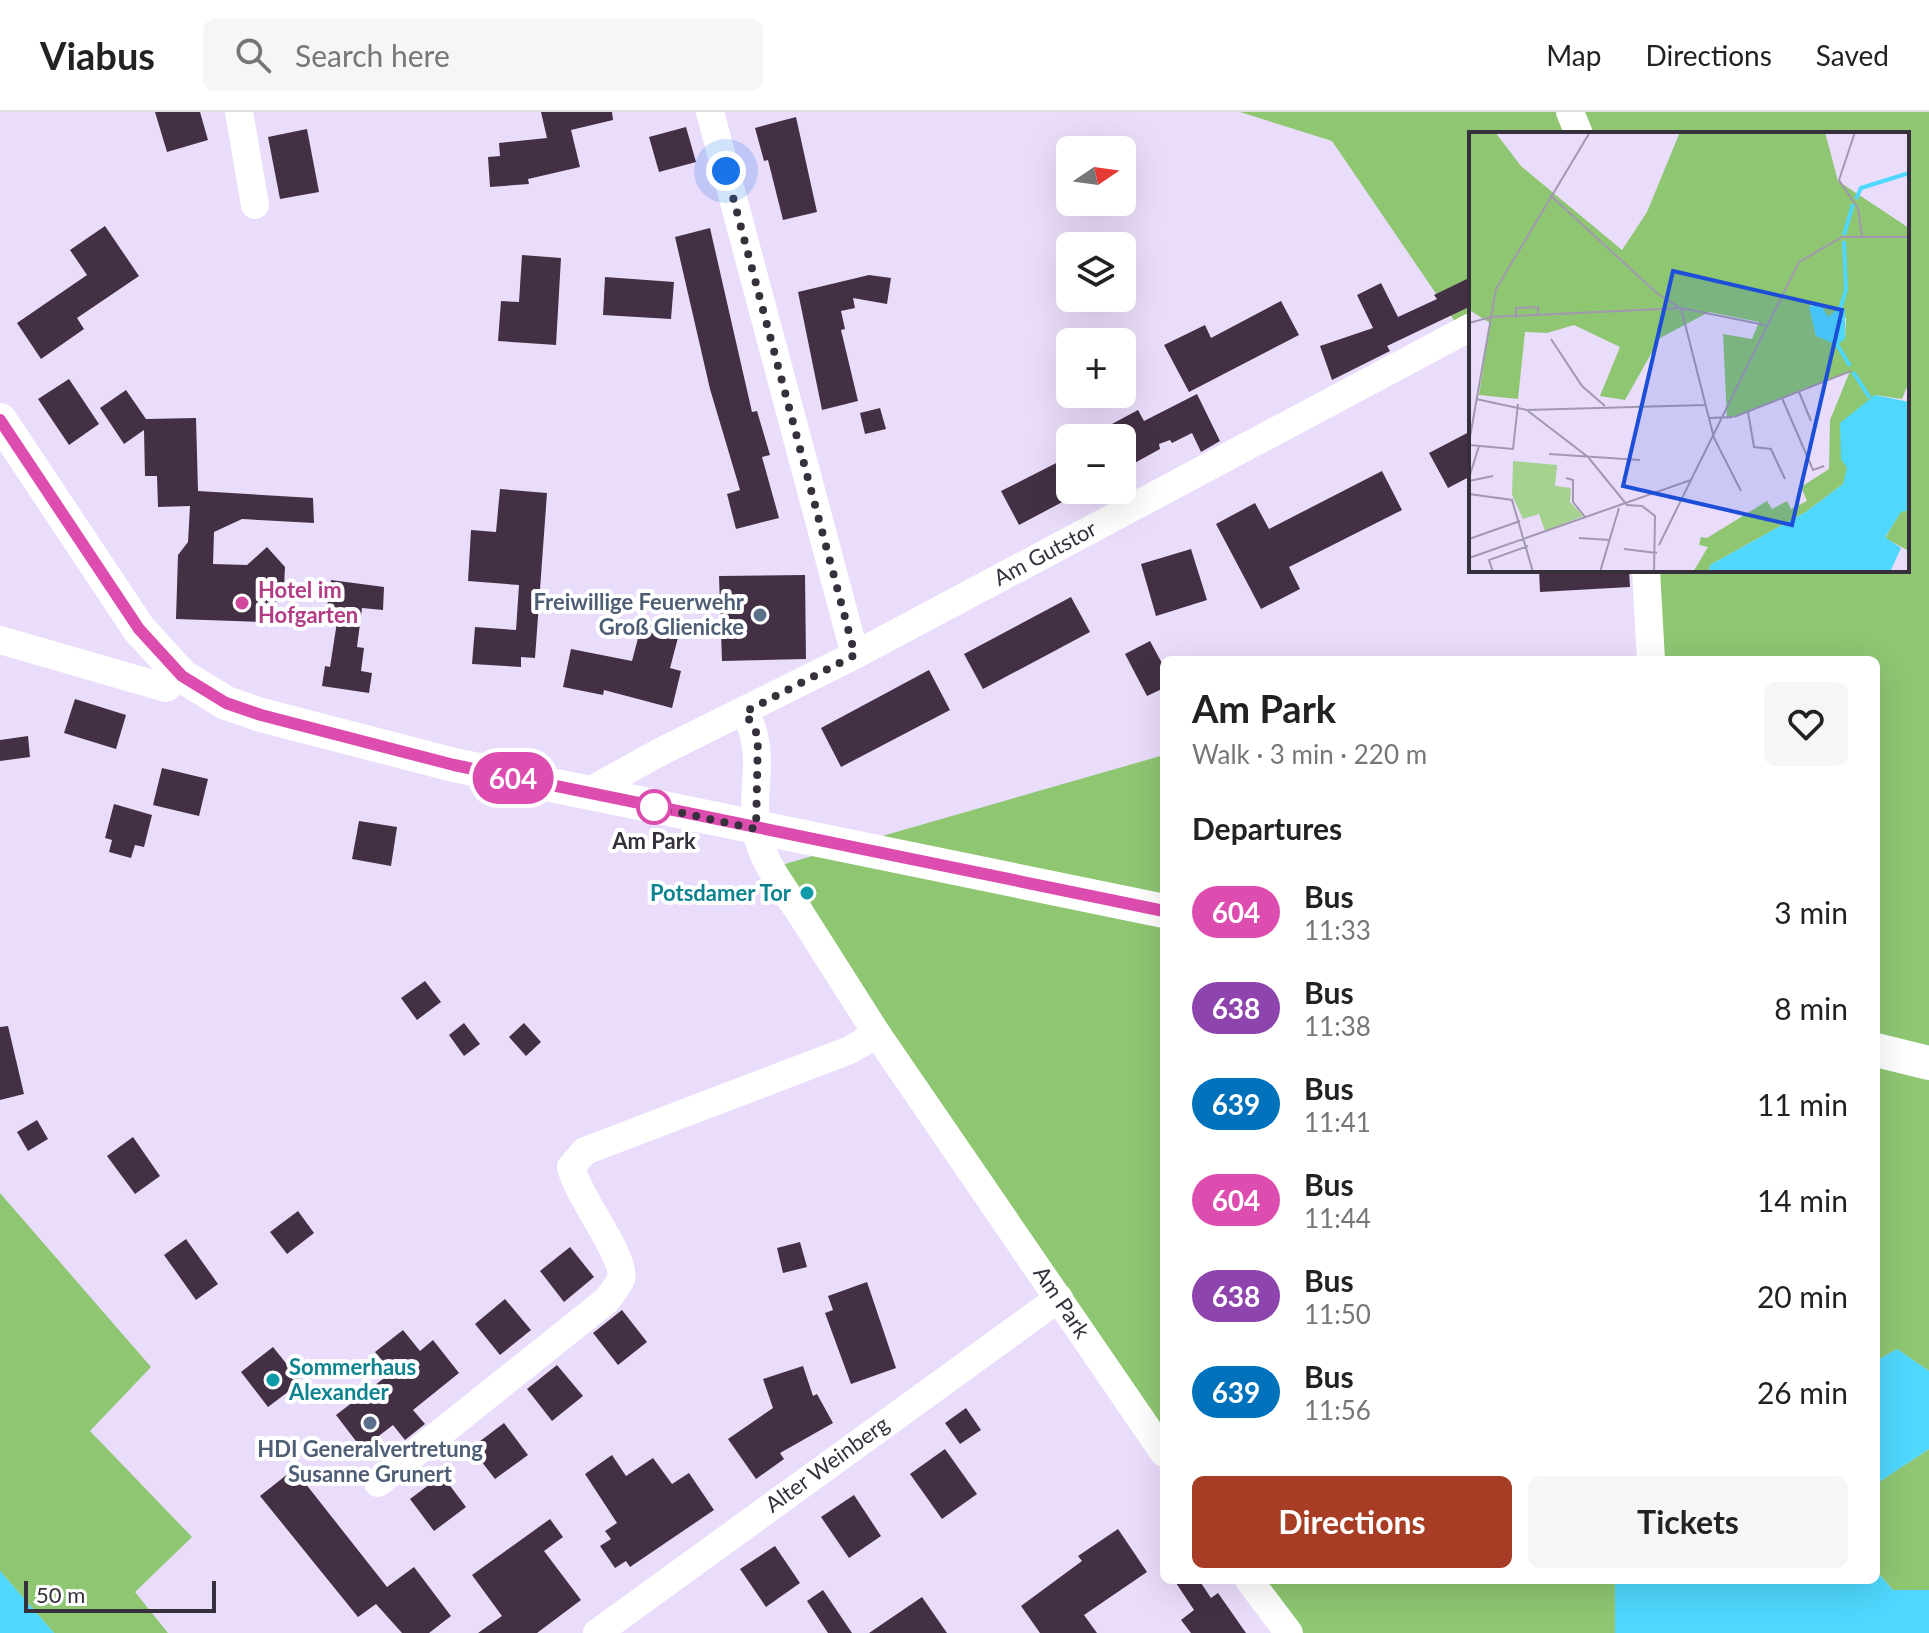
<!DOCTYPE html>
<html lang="en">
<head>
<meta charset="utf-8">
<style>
	:root { --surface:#fff; --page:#f6f6f6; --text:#222; --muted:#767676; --line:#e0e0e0; --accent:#a63d24 }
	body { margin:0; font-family:Lato,sans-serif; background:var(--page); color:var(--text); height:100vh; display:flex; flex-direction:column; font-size:30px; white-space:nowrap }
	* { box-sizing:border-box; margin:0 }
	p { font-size:26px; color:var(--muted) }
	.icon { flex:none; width:44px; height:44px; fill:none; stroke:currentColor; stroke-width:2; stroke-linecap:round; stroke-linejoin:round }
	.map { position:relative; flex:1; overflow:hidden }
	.side { position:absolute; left:1160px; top:544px; width:720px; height:928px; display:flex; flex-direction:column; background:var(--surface); border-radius:12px; box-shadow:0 8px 32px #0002 }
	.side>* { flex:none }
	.badge { padding:0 16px; border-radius:26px; font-size:28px; line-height:52px }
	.needle { width:52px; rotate:77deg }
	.buttons { position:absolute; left:1056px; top:24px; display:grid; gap:16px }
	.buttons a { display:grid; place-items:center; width:80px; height:80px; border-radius:12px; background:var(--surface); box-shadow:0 8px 32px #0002; font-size:40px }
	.scale { position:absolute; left:24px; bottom:20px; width:192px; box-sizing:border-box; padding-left:8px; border:4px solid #35303c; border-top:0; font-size:22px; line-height:28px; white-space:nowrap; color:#35303c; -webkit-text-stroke:6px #fff; paint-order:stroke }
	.you { position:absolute; width:40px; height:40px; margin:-20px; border:6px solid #fff; border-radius:50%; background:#1a73e8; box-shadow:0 0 0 12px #1a73e833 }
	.map>.badge { position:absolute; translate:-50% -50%; box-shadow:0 0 0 4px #fff }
	h2 { padding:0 32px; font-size:30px; line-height:72px }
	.round { display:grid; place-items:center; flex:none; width:84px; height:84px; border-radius:12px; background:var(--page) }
	.head { display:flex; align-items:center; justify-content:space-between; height:136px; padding:0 32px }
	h1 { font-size:38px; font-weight:700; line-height:60px }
	.cta { display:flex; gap:16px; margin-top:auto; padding:16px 32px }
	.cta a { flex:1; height:92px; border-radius:12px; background:var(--accent); color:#fff; font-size:32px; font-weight:700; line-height:92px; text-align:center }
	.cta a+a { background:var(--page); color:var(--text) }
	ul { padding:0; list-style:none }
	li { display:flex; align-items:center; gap:24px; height:96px; padding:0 32px }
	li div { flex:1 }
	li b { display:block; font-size:30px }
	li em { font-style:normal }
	li .badge { min-width:88px; font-weight:700; text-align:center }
	header { display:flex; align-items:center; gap:48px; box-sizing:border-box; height:112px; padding:0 40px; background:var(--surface); border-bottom:2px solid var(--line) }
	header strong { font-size:38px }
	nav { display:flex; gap:44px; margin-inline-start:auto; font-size:28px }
	.search { width:560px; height:72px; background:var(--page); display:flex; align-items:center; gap:20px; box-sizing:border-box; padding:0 28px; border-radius:12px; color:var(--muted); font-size:30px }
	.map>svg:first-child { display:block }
	.forest { fill:#8ec672 }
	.water { fill:#4fd7fd }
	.building { fill:#443044 }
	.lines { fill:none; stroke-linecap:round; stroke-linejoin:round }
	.minor { stroke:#fff; stroke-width:28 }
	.major { stroke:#fff; stroke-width:34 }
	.line-casing { stroke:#fff; stroke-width:18 }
	.line { stroke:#dd4daf; stroke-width:12 }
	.walk { stroke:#35303c; stroke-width:8; stroke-dasharray:0 14.4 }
	.hotel-dot { fill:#d1479c; stroke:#fff; stroke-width:3 }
	.service-dot { fill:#5c6f8a; stroke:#fff; stroke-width:3 }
	.stop-dot { fill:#fff; stroke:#dd4daf; stroke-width:4 }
	.culture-dot { fill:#0f9aa8; stroke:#fff; stroke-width:3 }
	.labels { text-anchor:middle; stroke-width:8; stroke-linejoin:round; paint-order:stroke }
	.street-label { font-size:22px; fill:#35303c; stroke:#fff }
	.hotel-label { font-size:22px; font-weight:bold; fill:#b23c85; stroke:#fff; text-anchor:start }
	.service-label { font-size:22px; font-weight:bold; fill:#4e5e75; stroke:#fff; text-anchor:end }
	.stop-label { font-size:22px; font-weight:bold; fill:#35303c; stroke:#fff }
	.culture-label { font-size:22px; font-weight:bold; fill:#0d838f; stroke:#fff; text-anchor:end }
	.inset-river { fill:none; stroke:#4fd7fd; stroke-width:4 }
	.inset-road { fill:none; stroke:#a298af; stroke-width:2 }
	.view { fill:#1d4ed8; fill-opacity:0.15; stroke:#1d4ed8; stroke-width:4 }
	.inset-edge { fill:none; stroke:#35303c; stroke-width:4 }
</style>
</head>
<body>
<header>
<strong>Viabus</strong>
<div class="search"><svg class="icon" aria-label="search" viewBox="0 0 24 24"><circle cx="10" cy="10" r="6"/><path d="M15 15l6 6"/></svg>Search here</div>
<nav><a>Map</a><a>Directions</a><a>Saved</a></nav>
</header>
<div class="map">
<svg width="1929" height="1521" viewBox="0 0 1929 1521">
	<rect width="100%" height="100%" fill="#eaddfc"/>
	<g class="forest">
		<polygon points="1240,0 1929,0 1929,1259 1897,1237 1876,1249 1876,548 1655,548 1652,458 1907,458 1907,22 1471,22 1471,233 1332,29"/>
		<polygon points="1164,643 1164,1341 771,756"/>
		<polygon points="0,1081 151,1255 90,1319 192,1425 135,1480 168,1521 54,1521 0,1459"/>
		<polygon points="1929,1337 1929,1478 1893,1478 1876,1459 1876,1372"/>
		<polygon points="1249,1468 1615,1468 1615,1521 1289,1521"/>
	</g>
	<g class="water">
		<polygon points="1897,1237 1929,1259 1929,1337 1876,1372 1876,1249"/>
		<polygon points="0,1459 54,1521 0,1521"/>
		<polygon points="1876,1459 1893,1478 1929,1478 1929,1521 1615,1521 1615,1468 1876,1468"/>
	</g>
	<g class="building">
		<polygon points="155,0 200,0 208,28 167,40"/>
		<polygon points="541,0 612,0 613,8 571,18 580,55 528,67 529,72 490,75 488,45 500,44 499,31 547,26"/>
		<polygon points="796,5 817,100 783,108 768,48 764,49 755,16"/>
		<polygon points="686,15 696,50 659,60 649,25"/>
		<polygon points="307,17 319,80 280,87 268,25"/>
		<polygon points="105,114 139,164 77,206 84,217 41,247 17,211 87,163 70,138"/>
		<polygon points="710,116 752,300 757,299 770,343 762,345 779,406 736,417 727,382 740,378 710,277 675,125"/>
		<polygon points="522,143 561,146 556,233 498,229 501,189 519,190"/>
		<polygon points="869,163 891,166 887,192 853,186 855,196 841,199 845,217 841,218 858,289 822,298 798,180"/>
		<polygon points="605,165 674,170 671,207 603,203"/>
		<polygon points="1471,165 1471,194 1387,234 1390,239 1332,268 1320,234 1373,216 1357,183 1381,171 1398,205 1437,187 1434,183"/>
		<polygon points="1281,189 1299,223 1189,280 1164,233 1205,213 1211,226"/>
		<polygon points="69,267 99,312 69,333 38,287"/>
		<polygon points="126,278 146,307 196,306 198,379 313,386 314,411 242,407 214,420 213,452 247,453 267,435 285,455 284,475 277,489 263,498 263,510 176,507 178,443 188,430 190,394 158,395 157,364 145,364 144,318 124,332 100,296"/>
		<polygon points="1197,282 1220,329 1201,340 1192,321 1172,331 1170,328 1159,332 1160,337 1122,358 1122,326 1086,326 1138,298 1144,309"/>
		<polygon points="880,296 886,317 865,322 860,301"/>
		<polygon points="1471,319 1471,364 1448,376 1429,341"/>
		<polygon points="1070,344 1070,386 1019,413 1001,379"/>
		<polygon points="1382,359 1402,398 1289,455 1300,477 1261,497 1216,412 1255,391 1269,417"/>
		<polygon points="500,377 547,381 535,546 521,545 521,555 472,552 475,515 516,518 519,473 468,469 471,418 496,420"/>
		<polygon points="1191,437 1207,488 1156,504 1141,452"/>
		<polygon points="1539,458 1629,458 1630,475 1540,480"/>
		<polygon points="805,463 806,547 722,549 719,464"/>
		<polygon points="331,468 384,475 383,498 362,496 357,535 364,536 361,559 372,561 369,581 322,574 325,554 330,555 337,510 325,508"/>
		<polygon points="1071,485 1090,520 983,577 964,542"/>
		<polygon points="642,511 679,522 670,556 681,559 672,596 604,578 603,583 563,575 571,537 632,549"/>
		<polygon points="1150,529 1164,555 1164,576 1147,584 1125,542"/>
		<polygon points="929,558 950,598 841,655 821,616"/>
		<polygon points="75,587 126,603 116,637 64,621"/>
		<polygon points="28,624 30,645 0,649 0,628"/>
		<polygon points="162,656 208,667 199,704 153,693"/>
		<polygon points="114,692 152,703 144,735 135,733 131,746 109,740 112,728 105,726"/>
		<polygon points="359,709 397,715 391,754 352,747"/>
		<polygon points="425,869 441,890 417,908 401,886"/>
		<polygon points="464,911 480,932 464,944 449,923"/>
		<polygon points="524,911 541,930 526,944 509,925"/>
		<polygon points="8,914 24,982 0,988 0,915"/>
		<polygon points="37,1008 48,1027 28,1039 17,1020"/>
		<polygon points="133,1025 160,1064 135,1082 107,1044"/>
		<polygon points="298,1099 314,1121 287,1142 270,1120"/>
		<polygon points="186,1127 218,1172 196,1188 164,1143"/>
		<polygon points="800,1130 807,1155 783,1161 777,1136"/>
		<polygon points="570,1135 594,1165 564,1190 540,1159"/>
		<polygon points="867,1170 896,1256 851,1272 825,1201 833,1198 828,1184"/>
		<polygon points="505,1187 531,1218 500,1243 475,1212"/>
		<polygon points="622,1198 647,1230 618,1253 593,1221"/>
		<polygon points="403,1218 420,1239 433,1228 459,1261 413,1298 425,1312 405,1328 393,1313 362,1337 336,1303 392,1260 375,1240"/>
		<polygon points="273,1235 301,1270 268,1295 241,1260"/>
		<polygon points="557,1253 583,1284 552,1309 527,1277"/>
		<polygon points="803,1254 813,1284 817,1282 833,1311 780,1341 784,1347 756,1367 728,1327 773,1296 763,1267"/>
		<polygon points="966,1296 981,1318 960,1332 945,1311"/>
		<polygon points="504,1311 528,1343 495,1367 471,1336"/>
		<polygon points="945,1337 977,1382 942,1407 910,1362"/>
		<polygon points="612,1343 626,1364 653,1346 672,1372 689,1361 714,1398 630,1455 626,1449 615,1456 600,1434 611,1427 605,1419 617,1411 585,1362"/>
		<polygon points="294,1357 387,1475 414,1455 451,1504 429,1521 402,1521 376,1492 358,1505 260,1384"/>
		<polygon points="442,1363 466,1395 434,1419 410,1387"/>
		<polygon points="854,1383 881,1424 849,1446 821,1405"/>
		<polygon points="550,1407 563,1425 544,1439 581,1488 537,1521 478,1521 502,1504 472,1463"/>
		<polygon points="1118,1417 1147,1460 1084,1503 1097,1521 1040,1521 1021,1494 1082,1449 1078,1444"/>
		<polygon points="775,1434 800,1471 766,1495 740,1457"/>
		<polygon points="1174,1468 1199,1468 1211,1486 1218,1481 1246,1521 1191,1521 1181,1508 1194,1498"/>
		<polygon points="823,1478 852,1521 828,1521 807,1489"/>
		<polygon points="922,1485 947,1521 869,1521"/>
	</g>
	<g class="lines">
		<g class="minor">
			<polyline points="239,0 255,93"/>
			<polyline points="710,0 855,543"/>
			<polyline points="1570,0 1579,22"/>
			<polyline points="1646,458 1651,548"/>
			<polyline points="0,528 166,576 182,564"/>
			<path d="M745,600C767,642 751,671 756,715C759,746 784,777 801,802"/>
			<polyline points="586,681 660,640 855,543 1471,215"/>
			<polyline points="804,807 877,922 1164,1341"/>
			<path d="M378,1371L607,1188C611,1182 618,1174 621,1167C627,1146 577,1084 571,1055L585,1039L850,938L877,922"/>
			<polyline points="1249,1468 1289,1521"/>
			<polyline points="597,1521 1059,1186"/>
		</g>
		<g class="major">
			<polyline points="0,308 139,517 182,564 226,591 261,603 454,653 1164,799"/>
			<polyline points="1876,938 1929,951"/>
		</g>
	</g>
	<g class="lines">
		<g class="line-casing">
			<polyline id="line" points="0,308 139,517 182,564 226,591 261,603 454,653 1164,799"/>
		</g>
		<use href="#line" class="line"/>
		<polyline class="walk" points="654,695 756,717 758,624 745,600 855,543 726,59"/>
	</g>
	<circle class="hotel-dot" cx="242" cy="491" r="8"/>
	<g class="service-dot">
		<circle cx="760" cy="503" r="8"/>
		<circle cx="370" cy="1311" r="8"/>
	</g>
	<circle class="stop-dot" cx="654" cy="695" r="16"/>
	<g class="culture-dot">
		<circle cx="807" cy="781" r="8"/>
		<circle cx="273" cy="1268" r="8"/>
	</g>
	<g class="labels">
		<g class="street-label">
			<text transform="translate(1045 441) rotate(-28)" y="8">Am Gutstor</text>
			<text transform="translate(1062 1190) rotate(56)" y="8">Am Park</text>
			<text transform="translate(827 1352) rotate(-36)" y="8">Alter Weinberg</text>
		</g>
		<g class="hotel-label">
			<text x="258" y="486">Hotel im<tspan x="258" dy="25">Hofgarten</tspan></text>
		</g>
		<g class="service-label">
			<text x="744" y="498">Freiwillige Feuerwehr<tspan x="744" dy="25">Groß Glienicke</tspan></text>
			<text x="370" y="1345" text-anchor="middle">HDI Generalvertretung<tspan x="370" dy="25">Susanne Grunert</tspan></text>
		</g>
		<g class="stop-label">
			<text x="654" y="737">Am Park</text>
		</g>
		<g class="culture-label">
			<text x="791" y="789">Potsdamer Tor</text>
			<text x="289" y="1263" text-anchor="start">Sommerhaus<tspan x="289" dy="25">Alexander</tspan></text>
		</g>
	</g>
	<g transform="translate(1469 20)">
		<rect width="440" height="440" fill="#eaddfc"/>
		<path d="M44,329L88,333L86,354L102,356L101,370L114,384L76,399L70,382L54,387L43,363Z" fill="#a5d28f"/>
		<path d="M0,0H26L52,34L153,118L178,80L211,0H356L369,49L440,96V250L433,267L406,263L374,352L337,380L241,433L240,440H224L239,415L230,413L232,405L238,406L298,369L303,377L318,369L322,377L338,369L332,355L360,337L361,288L381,239L258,287L254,202L283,207L290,190L240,180L191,206L156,268L131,264L151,215L105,193L78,201L56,200L49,267L10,263L21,191L0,178ZM345,170L359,186L367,181L377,186L376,207L347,204L341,174ZM440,378V419L416,406L432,379Z" fill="#8ec672" fill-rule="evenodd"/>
		<path d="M350,170L359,185L371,175L376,178V207L368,213L347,204L340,175ZM406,263L440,270V378L432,380L416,405L432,416L422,438L240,440L241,433L337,380L374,352L378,336L372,327L371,291Z" fill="#4fd7fd"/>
		<path class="inset-river" d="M387,67L392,56L440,41M375,103L384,72M371,177L377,158L375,109M367,211L381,234M384,240L401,266"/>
		<path class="inset-road" d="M386,0L370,48L389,76L393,104M81,63L190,163L210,175M212,176L245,306L272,359M47,186V176L69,175V184M0,191L22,185L212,176L296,193M82,207L113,254L136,274M330,260L342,289M313,266L344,338L355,334M7,267L58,278L236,273M59,279L119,325L158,373L173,374L186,384L185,440M279,280L285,315L302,317L316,347M265,285L382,239M240,286L264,285M0,311L27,157L121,0M0,313L44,317L49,272M80,322L171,328M0,346L10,314M97,346L104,348V370L116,385M0,349L24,344M0,362L43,368L64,440M110,406L141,408M0,407L51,389M190,413L222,348M155,417L188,421M0,426L222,348L330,130L373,105H440M24,440L20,428L59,414M131,440L150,376"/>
		<path class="view" d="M204,139L373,178L323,393L154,354Z"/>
		<rect width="440" height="440" class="inset-edge"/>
	</g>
</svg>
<div class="buttons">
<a><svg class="needle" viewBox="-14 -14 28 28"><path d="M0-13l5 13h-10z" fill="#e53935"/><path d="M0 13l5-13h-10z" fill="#767676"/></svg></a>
<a><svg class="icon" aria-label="layers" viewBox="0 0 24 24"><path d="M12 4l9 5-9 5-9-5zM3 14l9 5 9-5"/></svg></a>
<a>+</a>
<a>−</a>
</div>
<div class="scale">50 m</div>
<div class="you" style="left:726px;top:59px"></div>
<b class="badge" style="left:513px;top:666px;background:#dd4daf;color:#fff">604</b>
<section class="side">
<div class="head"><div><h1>Am Park</h1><p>Walk · 3 min · 220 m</p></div><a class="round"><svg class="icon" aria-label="heart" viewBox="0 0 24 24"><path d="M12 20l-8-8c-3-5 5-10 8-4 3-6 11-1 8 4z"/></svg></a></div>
<h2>Departures</h2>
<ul>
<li><span class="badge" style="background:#dd4daf;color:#fff">604</span><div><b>Bus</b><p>11:33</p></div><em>3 min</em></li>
<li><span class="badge" style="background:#8e44ad;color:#fff">638</span><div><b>Bus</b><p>11:38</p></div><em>8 min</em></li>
<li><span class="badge" style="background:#0072bc;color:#fff">639</span><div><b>Bus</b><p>11:41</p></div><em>11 min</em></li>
<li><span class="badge" style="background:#dd4daf;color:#fff">604</span><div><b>Bus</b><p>11:44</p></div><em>14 min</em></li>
<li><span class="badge" style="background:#8e44ad;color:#fff">638</span><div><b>Bus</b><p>11:50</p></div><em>20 min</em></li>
<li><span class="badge" style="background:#0072bc;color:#fff">639</span><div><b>Bus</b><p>11:56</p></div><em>26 min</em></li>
</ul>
<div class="cta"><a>Directions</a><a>Tickets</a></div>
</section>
</div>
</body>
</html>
